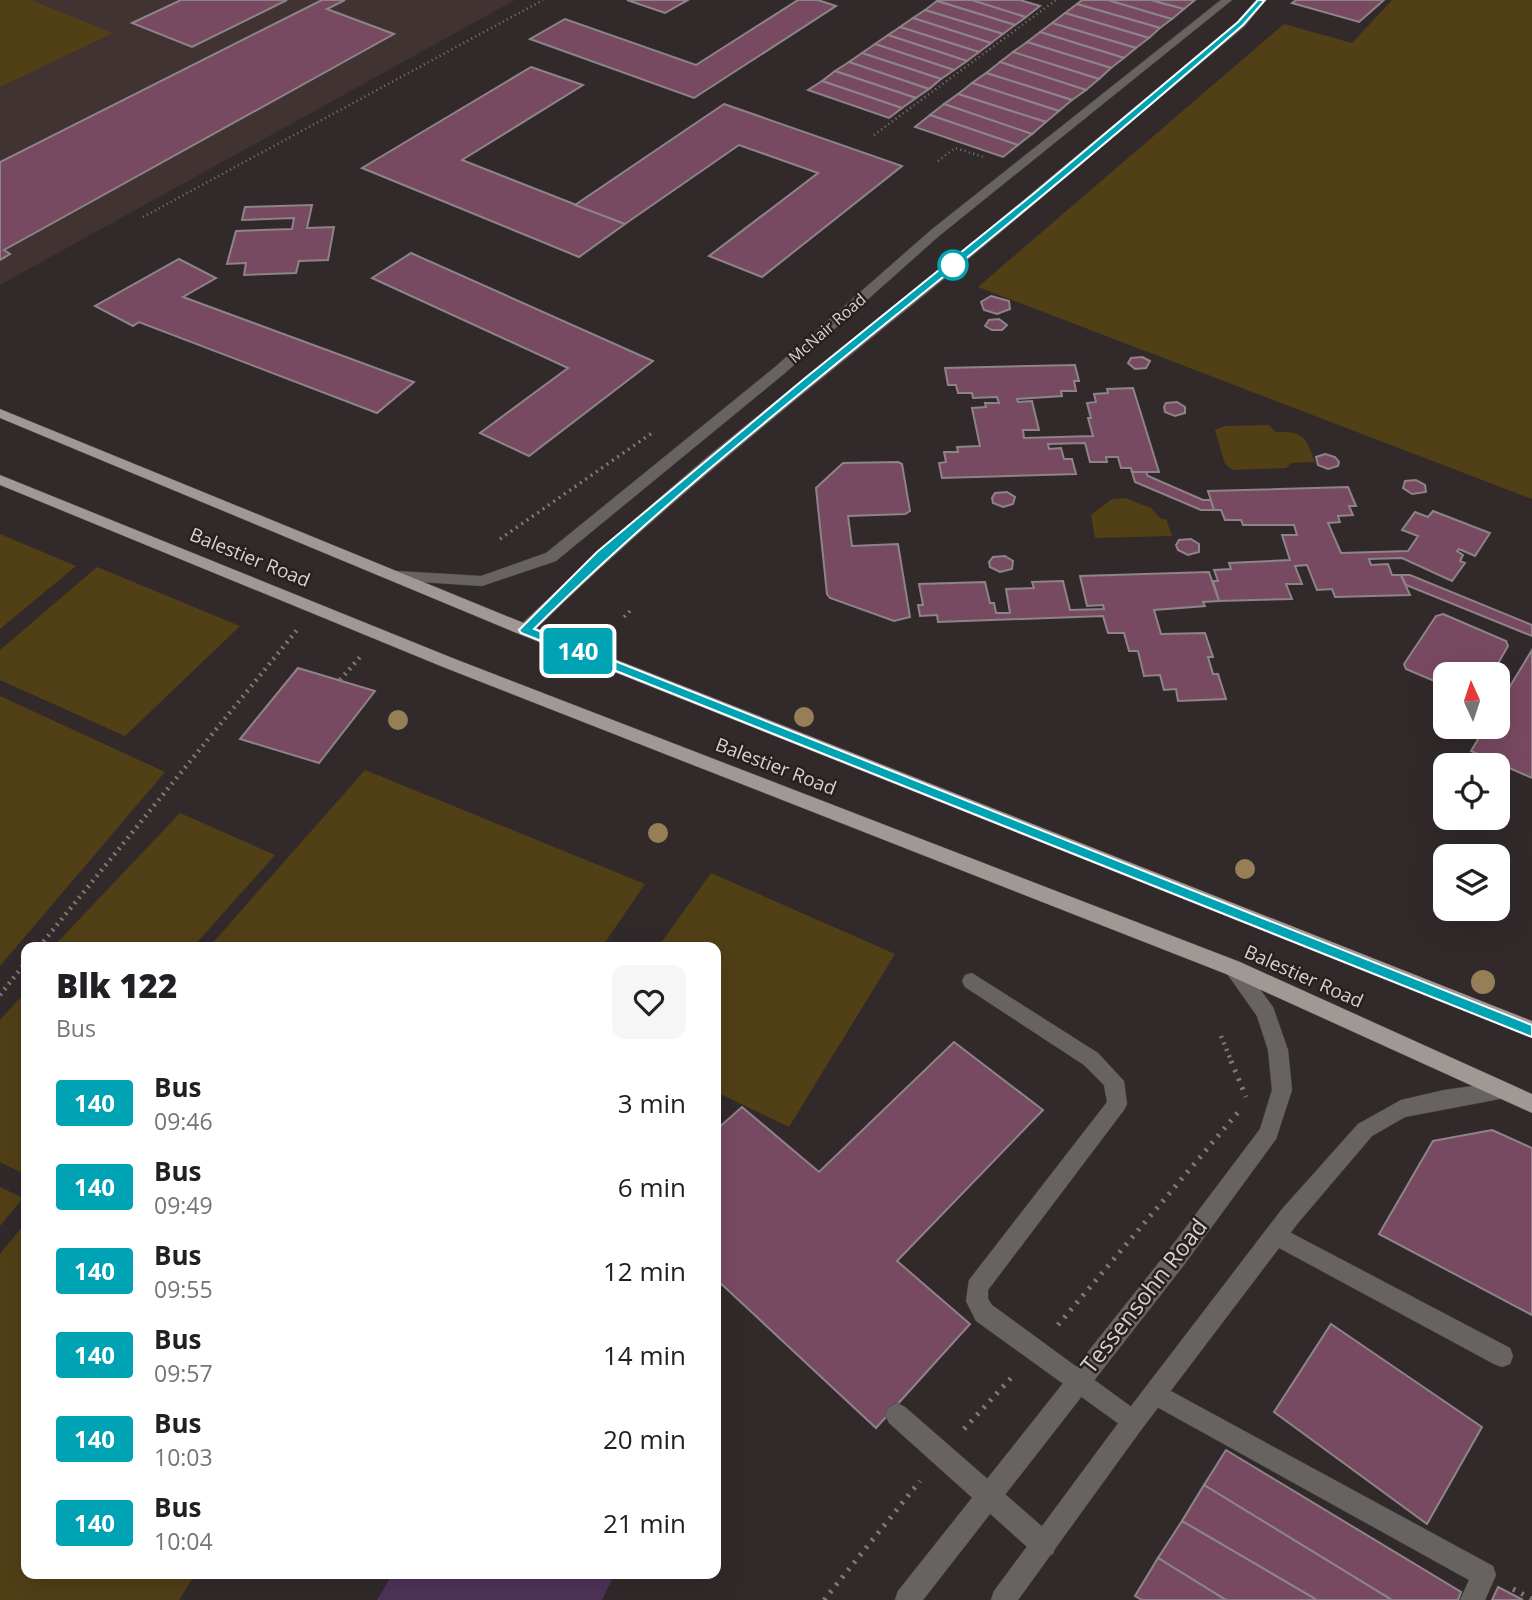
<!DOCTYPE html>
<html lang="en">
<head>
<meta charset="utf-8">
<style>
	:root { --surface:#fff; --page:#f6f6f6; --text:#202124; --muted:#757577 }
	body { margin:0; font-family:"Open Sans",sans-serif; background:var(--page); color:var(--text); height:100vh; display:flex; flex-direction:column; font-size:26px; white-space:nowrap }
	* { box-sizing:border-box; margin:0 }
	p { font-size:23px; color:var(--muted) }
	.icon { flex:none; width:38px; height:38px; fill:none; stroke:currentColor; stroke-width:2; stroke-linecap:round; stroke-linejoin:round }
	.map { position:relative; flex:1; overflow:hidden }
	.sheet { position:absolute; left:21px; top:942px; width:700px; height:637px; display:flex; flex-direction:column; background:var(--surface); border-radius:14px; box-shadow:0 7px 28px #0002 }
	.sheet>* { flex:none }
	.badge { padding:0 14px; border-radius:5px; font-size:24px; line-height:46px }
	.needle { width:46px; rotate:357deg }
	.controls { position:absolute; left:1433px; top:662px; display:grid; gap:14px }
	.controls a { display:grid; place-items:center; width:77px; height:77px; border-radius:14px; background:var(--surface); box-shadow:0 7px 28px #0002; font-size:35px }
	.map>.badge { position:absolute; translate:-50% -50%; box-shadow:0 0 0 4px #fff }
	.round { display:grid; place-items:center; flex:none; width:74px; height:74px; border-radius:14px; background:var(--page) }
	.summary { display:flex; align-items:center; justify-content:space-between; height:119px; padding:0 35px }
	h1 { font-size:33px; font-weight:800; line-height:52px }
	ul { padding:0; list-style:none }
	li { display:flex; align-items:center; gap:21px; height:84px; padding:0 35px }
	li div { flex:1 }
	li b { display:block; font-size:26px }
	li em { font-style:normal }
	li .badge { min-width:77px; font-weight:700; text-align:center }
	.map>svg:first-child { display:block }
	.built { fill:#423333 }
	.green { fill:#513f16 }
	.water { fill:#4e3459 }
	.building { fill:#784a62; stroke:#8d8488; stroke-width:2 }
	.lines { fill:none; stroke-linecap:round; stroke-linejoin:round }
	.service-casing { stroke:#4c4545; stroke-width:1 }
	.minor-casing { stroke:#4c4545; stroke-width:1 }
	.tertiary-casing { stroke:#4c4545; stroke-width:1 }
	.primary-casing { stroke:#4c4545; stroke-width:1 }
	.path-far3 { stroke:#7e7878; stroke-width:2.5; stroke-dasharray:1 3.5; stroke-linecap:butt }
	.path-far2 { stroke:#7e7878; stroke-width:3.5; stroke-dasharray:2 4.5; stroke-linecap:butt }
	.path-far1 { stroke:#7e7878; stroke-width:4.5; stroke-dasharray:2 5; stroke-linecap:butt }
	.path { stroke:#7e7878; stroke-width:5; stroke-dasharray:2.5 7; stroke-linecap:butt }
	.service { fill:#666361; fill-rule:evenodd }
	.minor { fill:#666361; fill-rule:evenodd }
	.tertiary { fill:#666361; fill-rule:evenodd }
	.primary { fill:#9f9894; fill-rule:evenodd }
	.tree { fill:#967f57 }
	.line { fill:#00a3b4; stroke:#fff; stroke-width:2 }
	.stop-dot { fill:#fff; stroke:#00a3b4; stroke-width:3.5 }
	.labels { text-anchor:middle; stroke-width:5; stroke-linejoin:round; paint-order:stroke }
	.far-street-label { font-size:16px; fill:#d6d1d1; stroke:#282020 }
	.street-label { font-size:19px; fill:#d6d1d1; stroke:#282020 }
	.near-street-label { font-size:23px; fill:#d6d1d1; stroke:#282020 }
</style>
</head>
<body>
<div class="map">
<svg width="1532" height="1600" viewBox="0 0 1532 1600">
	<rect width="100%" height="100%" fill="#322a2a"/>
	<polygon class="built" points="0,0 515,0 0,285"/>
	<g class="green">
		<polygon points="0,0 31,0 113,33 0,87"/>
		<polygon points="1392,0 1532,0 1532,499 978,287 1284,24 1352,43"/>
		<path d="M1269,425L1276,432C1305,431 1305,437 1315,462L1291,463L1286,468L1233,470L1225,464L1215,430L1224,426Z"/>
		<polygon points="1125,498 1151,508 1161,519 1166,519 1172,536 1095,538 1091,515 1112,499"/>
		<polygon points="0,534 76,566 0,629"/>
		<polygon points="97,567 240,626 125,736 0,680 0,650"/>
		<polygon points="0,696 165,772 0,966"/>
		<polygon points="365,770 645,884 602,947 209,947"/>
		<polygon points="180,813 275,855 193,947 53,947"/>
		<polygon points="711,873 895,954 789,1127 716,1092 716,947 658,947"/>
		<polygon points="26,991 26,1168 22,1173 0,1162 0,1020"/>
		<polygon points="0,1187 23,1198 0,1226"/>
		<polygon points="26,1222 26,1573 196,1573 179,1600 0,1600 0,1254"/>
	</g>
	<polygon class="water" points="393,1573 615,1573 602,1600 377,1600"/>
	<g class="building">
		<polygon points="181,0 287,0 192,47 132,23"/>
		<polygon points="322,0 345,0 327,9 394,34 4,250 10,254 0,260 0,162"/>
		<polygon points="627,0 688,0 665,13"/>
		<polygon points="798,0 818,0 836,6 694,98 530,39 565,19 696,65"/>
		<polygon points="939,0 972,0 1026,17 1015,25 937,1"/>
		<polygon points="972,0 1020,0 1040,6 1026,17"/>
		<polygon points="1082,0 1108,0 1172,19 1160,28 1077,4"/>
		<polygon points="1108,0 1151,0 1184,9 1172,19"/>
		<polygon points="1151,0 1195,0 1184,9"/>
		<polygon points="1296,0 1384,0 1359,22 1292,3"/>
		<polygon points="937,1 1015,25 1003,34 925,10"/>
		<polygon points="1077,4 1160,28 1149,38 1065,13"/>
		<polygon points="925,10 1003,34 991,43 913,18"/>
		<polygon points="1065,13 1149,38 1136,48 1052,23"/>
		<polygon points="913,18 991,43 979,52 900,27"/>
		<polygon points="1052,23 1136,48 1124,58 1040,32"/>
		<polygon points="900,27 979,52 967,61 888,35"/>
		<polygon points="1040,32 1124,58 1111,68 1027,42"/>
		<polygon points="888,35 967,61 954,70 875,44"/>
		<polygon points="1027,42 1111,68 1099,79 1013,52"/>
		<polygon points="875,44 954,70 941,79 862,53"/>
		<polygon points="1013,52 1099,79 1086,90 1000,62"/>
		<polygon points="862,53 941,79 929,89 849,62"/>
		<polygon points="849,62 929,89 916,98 835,71"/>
		<polygon points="1000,62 1086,90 1072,100 986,73"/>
		<polygon points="531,67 583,85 462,160 625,224 579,257 362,168"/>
		<polygon points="835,71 916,98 902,108 822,81"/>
		<polygon points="986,73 1072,100 1059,111 972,83"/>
		<polygon points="822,81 902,108 889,118 808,90"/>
		<polygon points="972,83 1059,111 1046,122 958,94"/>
		<polygon points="958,94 1046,122 1032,134 944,104"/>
		<polygon points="724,104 902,166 762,277 709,256 818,173 739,145 625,224 575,205"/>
		<polygon points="944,104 1032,134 1018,145 930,115"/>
		<polygon points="930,115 1018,145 1003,157 915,127"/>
		<polygon points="312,205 307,228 334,227 328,260 299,261 296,273 244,275 246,263 227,264 236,231 292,229 294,218 242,220 245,207"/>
		<polygon points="411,253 653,361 529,456 480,433 568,368 372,278"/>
		<polygon points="179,259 216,278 183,297 414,382 377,413 139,322 133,326 95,306"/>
		<polygon points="991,296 1009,301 1010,309 997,314 984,310 981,302"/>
		<polygon points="999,319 1007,325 1002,330 992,330 985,326 989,320"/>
		<polygon points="1142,357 1150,361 1146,368 1135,369 1128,363 1131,358"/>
		<polygon points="1075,365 1079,381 1074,381 1076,391 1061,391 1062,396 1017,399 1018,402 1032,401 1039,430 1023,430 1024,438 1093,436 1088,418 1091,418 1087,403 1096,402 1094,394 1108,393 1107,389 1133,388 1159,472 1132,472 1131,468 1121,468 1118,457 1106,457 1107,462 1090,462 1085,443 1048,444 1049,449 1061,448 1064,459 1072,459 1076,474 942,478 939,463 946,462 944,452 958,452 957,447 980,446 972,408 986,407 985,403 999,403 997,397 973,398 972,393 958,393 956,385 948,385 945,368"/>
		<polygon points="1177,402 1185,407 1185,413 1175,416 1165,412 1164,407 1166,403"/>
		<polygon points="1325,454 1335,457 1339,462 1338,466 1328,469 1318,465 1316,457"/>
		<polygon points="898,462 902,464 910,511 905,514 848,516 852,546 898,544 910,617 894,621 830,598 827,594 816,488 843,463"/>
		<polygon points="1132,472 1146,472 1148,476 1203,500 1211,500 1214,510 1201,510 1135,482"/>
		<polygon points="1416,480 1425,485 1426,492 1412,494 1403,488 1405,481"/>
		<polygon points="1348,487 1356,506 1349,506 1353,515 1338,516 1340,522 1328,523 1341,553 1408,551 1418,536 1402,530 1415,512 1428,517 1433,511 1490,533 1475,556 1459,549 1457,551 1463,555 1460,561 1465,563 1452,581 1402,558 1369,559 1371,565 1388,564 1392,575 1401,575 1410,595 1335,597 1332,589 1317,590 1307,565 1295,566 1302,584 1286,584 1292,599 1219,601 1213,581 1218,581 1214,570 1231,569 1229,563 1290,560 1282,535 1297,535 1294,525 1243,525 1241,520 1225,520 1221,510 1214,510 1208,491"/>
		<polygon points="1007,492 1015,497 1013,504 1003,507 993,503 992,498 995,493"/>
		<polygon points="1191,539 1199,544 1199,552 1188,555 1178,550 1176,545 1179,540"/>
		<polygon points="1005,556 1013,561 1012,569 1000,572 990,567 989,562 993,557"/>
		<polygon points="1209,572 1219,601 1203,602 1205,606 1154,610 1161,634 1205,633 1213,657 1208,657 1213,674 1218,674 1226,699 1178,701 1176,689 1164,690 1160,675 1144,676 1138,651 1129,651 1124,633 1108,633 1103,616 938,622 937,615 920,616 918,605 923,605 919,584 985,582 990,603 994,603 996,613 1010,613 1006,589 1034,588 1032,582 1063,581 1070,610 1104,609 1103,605 1087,606 1080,576"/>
		<polygon points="1401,575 1410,575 1532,625 1532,636 1406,585"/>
		<polygon points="1443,614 1506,641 1508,646 1492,674 1446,674 1446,686 1406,669 1404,664 1436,616"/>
		<polygon points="1532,650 1532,778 1471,751 1486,726 1498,726 1498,706"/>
		<polygon points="298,668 375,691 319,763 240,739"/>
		<polygon points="954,1042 1043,1110 897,1261 970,1324 876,1428 716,1279 716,1130 742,1107 819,1172"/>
		<polygon points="1492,1130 1532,1148 1532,1315 1379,1234 1433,1141"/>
		<polygon points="1331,1324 1482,1427 1427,1524 1274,1412"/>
		<polygon points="1226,1450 1461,1592 1458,1600 1392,1600 1204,1485"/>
		<polygon points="1204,1485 1392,1600 1317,1600 1182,1521"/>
		<polygon points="1182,1521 1317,1600 1226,1600 1158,1558"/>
		<polygon points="1158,1558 1226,1600 1142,1600 1135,1596"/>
		<polygon points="1498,1587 1523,1600 1492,1600"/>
	</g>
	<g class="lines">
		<g class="service-casing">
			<g id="service">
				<polygon points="972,973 1098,1053 1124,1081 1127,1104 1124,1110 988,1290 988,1299 992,1305 1141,1414 1145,1422 1141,1430 1133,1434 976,1321 966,1301 969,1280 1107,1102 1104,1085 1084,1065 965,987 962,981 965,975"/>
				<polygon points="1276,1225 1510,1348 1513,1356 1510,1364 1502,1367 1494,1364 1268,1242 1265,1235 1268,1228"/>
				<polygon points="897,1403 905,1407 1053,1536 1056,1545 1053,1554 1044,1557 1035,1554 889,1423 885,1415 889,1407"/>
			</g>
		</g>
		<g class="minor-casing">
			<g id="minor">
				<polygon points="1221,0 1232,0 939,236 785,373 556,561 482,586 391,580 388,576 391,572 396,571 481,576 546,553 775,367 931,230"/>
				<path d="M1256,0H1266L1245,26C1135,118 1027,212 916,302C784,409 652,515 531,634H519L517,630L519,626L612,539L708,456L990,228L1237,22Z"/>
				<polygon points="1156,1383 1493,1566 1496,1575 1485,1600 1460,1600 1469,1580 1148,1402 1145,1394 1148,1386"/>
			</g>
		</g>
		<g class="tertiary-casing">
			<g id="tertiary">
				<polygon points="1233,960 1240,962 1273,1007 1288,1050 1292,1090 1276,1139 1184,1265 923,1600 895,1600 898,1591 1168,1251 1260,1129 1272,1090 1268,1050 1257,1016 1223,968 1226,962"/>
				<polygon points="1503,1082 1510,1085 1513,1091 1510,1097 1405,1117 1372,1136 1298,1223 1141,1430 1018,1600 991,1600 994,1591 1125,1414 1282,1209 1358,1124 1401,1100 1444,1090"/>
			</g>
		</g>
		<g class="primary-casing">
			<g id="primary">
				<polygon points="0,409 531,626 1532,1021 1532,1038 519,634 0,418"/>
				<polygon points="0,475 455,659 1240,962 1532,1094 1532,1113 1226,974 443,667 0,485"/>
			</g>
		</g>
		<g class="path-far3">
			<polyline points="874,135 1056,0"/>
			<polyline points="938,161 955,148 984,157"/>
			<polyline points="143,217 543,0"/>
		</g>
		<g class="path-far2">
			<polyline points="500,539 652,433"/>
			<polyline points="624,617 631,610"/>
		</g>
		<g class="path-far1">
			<polyline points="340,680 360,657"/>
			<polyline points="39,947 297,630"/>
			<polyline points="0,995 26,962"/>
			<polyline points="1221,1036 1232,1063"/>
		</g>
		<g class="path">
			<polyline points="1231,1061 1246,1097"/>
			<polyline points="1058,1325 1240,1110"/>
			<polyline points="964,1429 1013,1376"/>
			<polyline points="1513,1589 1532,1599"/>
			<polyline points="824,1600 920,1481"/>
		</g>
		<use href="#service" class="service"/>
		<use href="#minor" class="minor"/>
		<use href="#tertiary" class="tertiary"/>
		<use href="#primary" class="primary"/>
	</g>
	<g class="tree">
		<circle cx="804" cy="717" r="10"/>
		<circle cx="398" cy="720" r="10"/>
		<circle cx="658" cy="833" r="10"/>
		<circle cx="1245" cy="869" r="10"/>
		<circle cx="1483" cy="982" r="12"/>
	</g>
	<path class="line" d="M1258,0H1265L1243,25C1139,115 1034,204 927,290C793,399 657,507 534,629L1532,1025V1037L521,633L519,630L597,552L804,379L1032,195L1238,22Z"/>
	<circle class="stop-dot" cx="953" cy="265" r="14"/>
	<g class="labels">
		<g class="far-street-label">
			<text transform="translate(827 328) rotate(-41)" y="6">McNair Road</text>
		</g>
		<g class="street-label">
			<text transform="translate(250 557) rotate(22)" y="7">Balestier Road</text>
			<text transform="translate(776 766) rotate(21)" y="7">Balestier Road</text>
			<text transform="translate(1304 976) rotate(24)" y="7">Balestier Road</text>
		</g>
		<g class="near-street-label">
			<text transform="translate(1144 1296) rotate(-52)" y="8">Tessensohn Road</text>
		</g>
	</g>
</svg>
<div class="controls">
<a><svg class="needle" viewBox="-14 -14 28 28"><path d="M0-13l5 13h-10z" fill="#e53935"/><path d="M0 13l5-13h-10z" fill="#757577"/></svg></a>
<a><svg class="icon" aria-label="locate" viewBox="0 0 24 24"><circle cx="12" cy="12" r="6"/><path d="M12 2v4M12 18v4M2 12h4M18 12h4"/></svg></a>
<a><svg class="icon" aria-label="layers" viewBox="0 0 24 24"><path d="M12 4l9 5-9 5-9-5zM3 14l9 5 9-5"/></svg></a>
</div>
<b class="badge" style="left:578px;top:651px;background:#00a3b4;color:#fff">140</b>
<section class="sheet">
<div class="summary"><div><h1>Blk 122</h1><p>Bus</p></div><a class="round"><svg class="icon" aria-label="heart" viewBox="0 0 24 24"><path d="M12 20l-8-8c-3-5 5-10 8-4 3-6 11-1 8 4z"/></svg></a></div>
<ul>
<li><span class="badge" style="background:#00a3b4;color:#fff">140</span><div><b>Bus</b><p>09:46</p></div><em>3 min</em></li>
<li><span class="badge" style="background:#00a3b4;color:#fff">140</span><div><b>Bus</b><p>09:49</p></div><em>6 min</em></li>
<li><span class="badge" style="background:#00a3b4;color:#fff">140</span><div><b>Bus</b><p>09:55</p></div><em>12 min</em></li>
<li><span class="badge" style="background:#00a3b4;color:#fff">140</span><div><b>Bus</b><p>09:57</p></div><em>14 min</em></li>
<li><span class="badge" style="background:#00a3b4;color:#fff">140</span><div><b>Bus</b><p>10:03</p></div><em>20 min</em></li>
<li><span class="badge" style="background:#00a3b4;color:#fff">140</span><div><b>Bus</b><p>10:04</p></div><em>21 min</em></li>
</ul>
</section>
</div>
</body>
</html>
